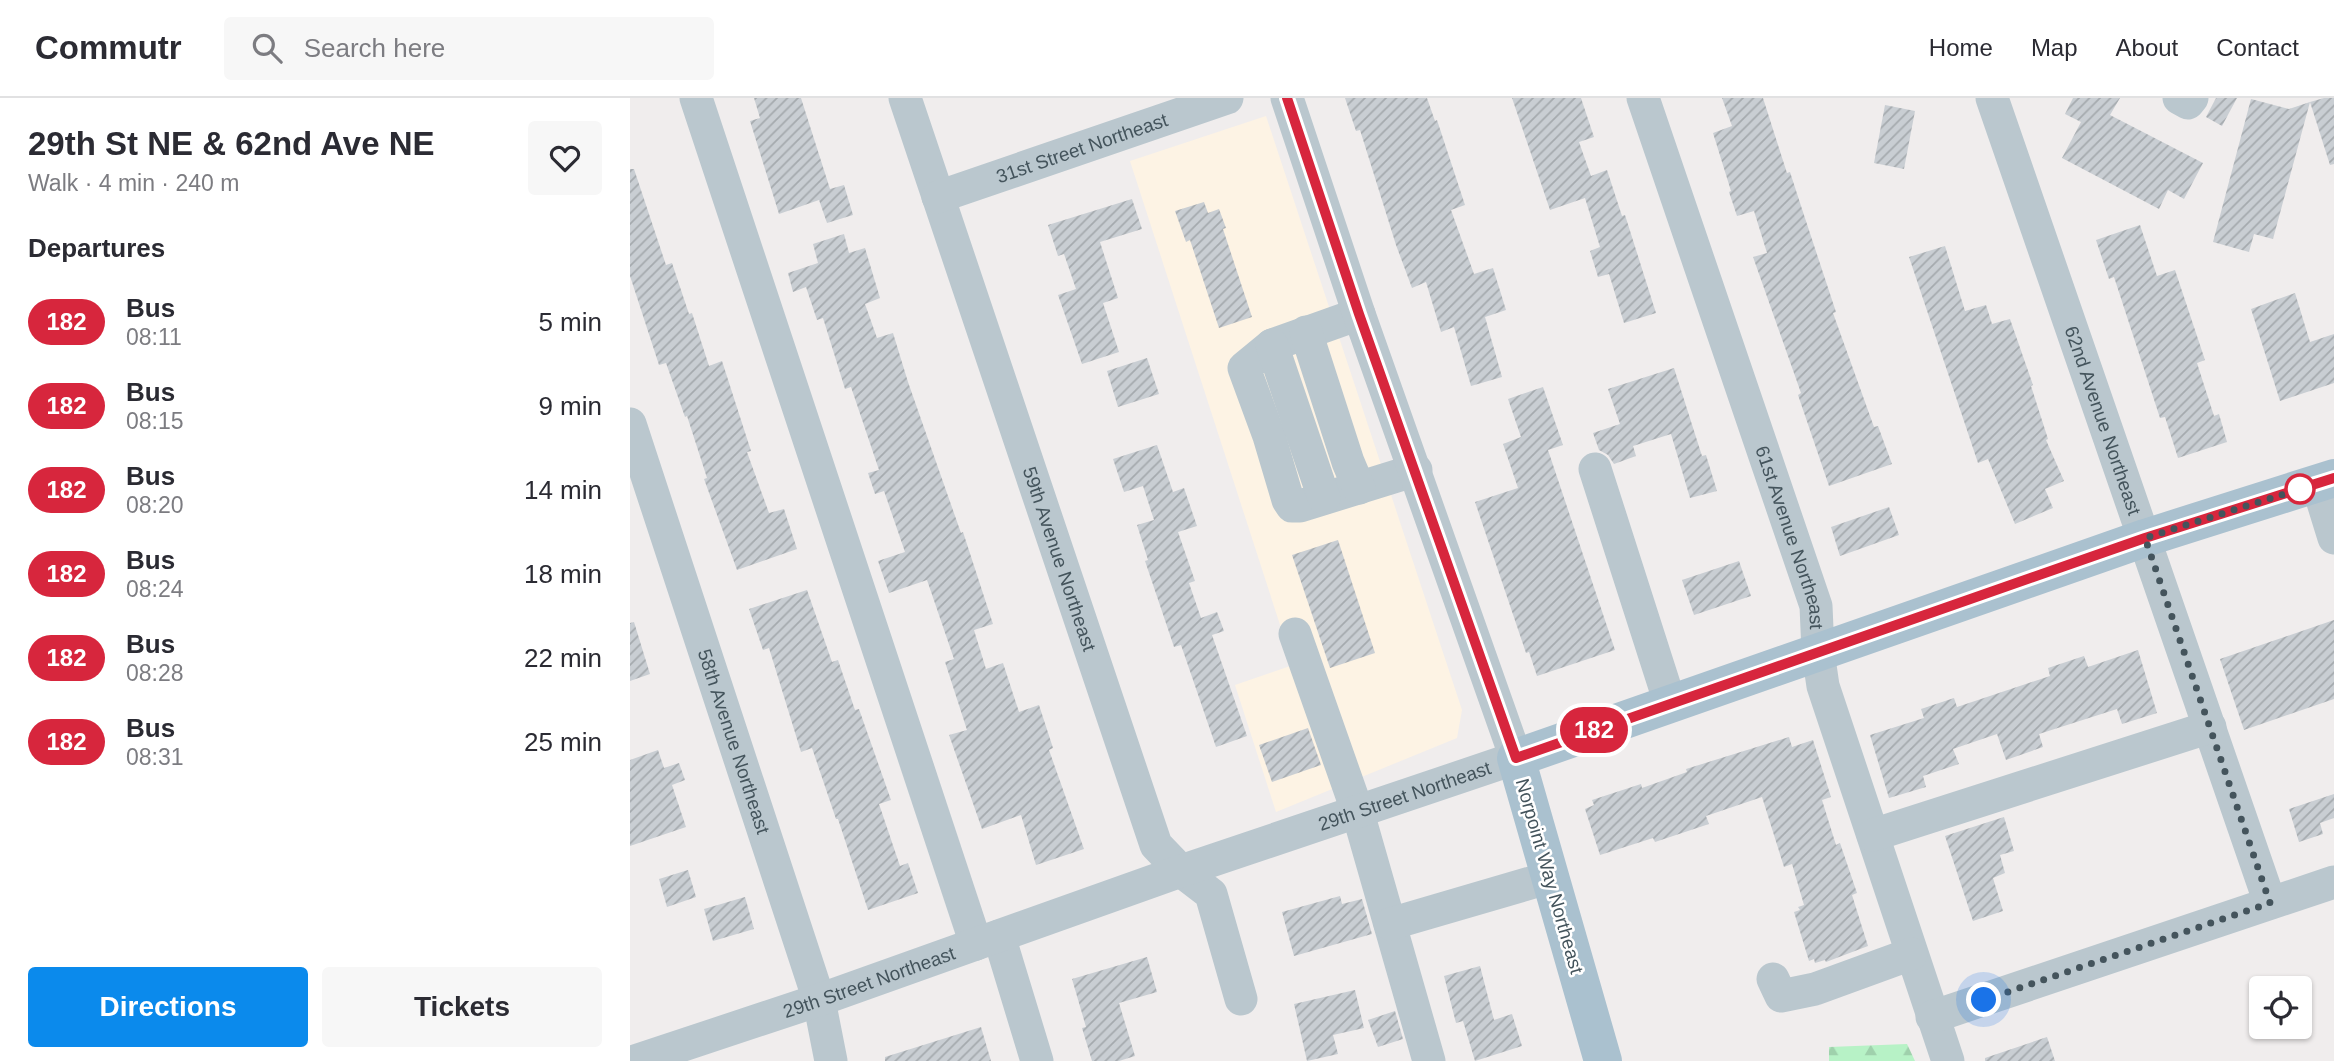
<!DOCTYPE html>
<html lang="en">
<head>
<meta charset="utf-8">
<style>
	:root { --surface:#fff; --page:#f7f7f7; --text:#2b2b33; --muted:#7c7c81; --line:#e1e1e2; --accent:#0b8aec }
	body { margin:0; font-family:Arial,sans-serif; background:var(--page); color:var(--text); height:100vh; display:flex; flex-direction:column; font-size:26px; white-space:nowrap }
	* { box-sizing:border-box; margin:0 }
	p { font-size:23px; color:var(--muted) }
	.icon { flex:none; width:38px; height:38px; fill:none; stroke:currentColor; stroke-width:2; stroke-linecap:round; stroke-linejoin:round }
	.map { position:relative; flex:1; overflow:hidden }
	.drawer { display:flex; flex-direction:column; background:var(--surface); width:630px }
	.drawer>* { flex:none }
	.badge { padding:0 14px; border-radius:23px; font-size:24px; line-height:46px }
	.tools { position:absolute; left:1619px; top:878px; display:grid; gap:14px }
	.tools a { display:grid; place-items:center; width:63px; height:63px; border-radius:7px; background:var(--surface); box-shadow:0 2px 5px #0004; font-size:35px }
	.you { position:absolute; width:35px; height:35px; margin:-18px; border:5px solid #fff; border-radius:50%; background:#1a73e8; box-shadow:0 0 0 10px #1a73e833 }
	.map>.badge { position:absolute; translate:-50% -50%; box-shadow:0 0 0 4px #fff }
	h2 { padding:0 28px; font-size:26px; line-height:63px }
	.round { display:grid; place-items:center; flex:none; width:74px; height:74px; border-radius:7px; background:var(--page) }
	.summary { display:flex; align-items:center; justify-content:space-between; height:119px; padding:0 28px }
	h1 { font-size:33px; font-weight:600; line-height:52px }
	.primary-button { display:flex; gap:14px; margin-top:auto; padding:14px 28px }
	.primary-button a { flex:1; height:80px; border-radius:7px; background:var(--accent); color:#fff; font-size:28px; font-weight:600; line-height:80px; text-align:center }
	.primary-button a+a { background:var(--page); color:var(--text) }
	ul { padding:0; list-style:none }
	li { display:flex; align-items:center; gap:21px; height:84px; padding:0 28px }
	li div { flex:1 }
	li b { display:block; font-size:26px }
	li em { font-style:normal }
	li .badge { min-width:77px; font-weight:700; text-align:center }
	header { display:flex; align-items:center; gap:42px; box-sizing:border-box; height:98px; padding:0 35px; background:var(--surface); border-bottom:2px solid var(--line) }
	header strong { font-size:33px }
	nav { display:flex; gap:38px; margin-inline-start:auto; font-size:24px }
	.search { width:490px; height:63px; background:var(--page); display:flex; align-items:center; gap:18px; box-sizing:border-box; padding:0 24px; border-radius:7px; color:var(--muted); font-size:26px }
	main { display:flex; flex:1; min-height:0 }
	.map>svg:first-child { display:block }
	.commercial { fill:#fdf3e4 }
	.forest { fill:url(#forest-firs) }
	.building { fill:url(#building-hatch) }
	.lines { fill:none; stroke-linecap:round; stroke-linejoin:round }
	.minor { stroke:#bac7ce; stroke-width:33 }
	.major { stroke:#aac1cf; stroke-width:38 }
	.line-casing { stroke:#fff; stroke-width:16 }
	.line { stroke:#d7263d; stroke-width:10 }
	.walk { stroke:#44545c; stroke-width:7; stroke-dasharray:0 12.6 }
	.stop-dot { fill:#fff; stroke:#d7263d; stroke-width:3.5 }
	.labels { text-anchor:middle; stroke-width:5; stroke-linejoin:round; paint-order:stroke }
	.street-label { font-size:19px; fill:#44545c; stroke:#fff }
</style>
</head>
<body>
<header>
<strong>Commutr</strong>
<div class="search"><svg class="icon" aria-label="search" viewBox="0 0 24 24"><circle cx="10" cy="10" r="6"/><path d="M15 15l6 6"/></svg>Search here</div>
<nav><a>Home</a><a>Map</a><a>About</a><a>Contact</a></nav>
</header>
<main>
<section class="drawer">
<div class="summary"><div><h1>29th St NE &amp; 62nd Ave NE</h1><p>Walk · 4 min · 240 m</p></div><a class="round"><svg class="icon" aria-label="heart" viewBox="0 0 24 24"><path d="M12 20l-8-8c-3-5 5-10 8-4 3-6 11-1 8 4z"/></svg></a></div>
<h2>Departures</h2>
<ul>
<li><span class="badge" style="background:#d7263d;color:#fff">182</span><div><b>Bus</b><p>08:11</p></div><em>5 min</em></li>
<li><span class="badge" style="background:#d7263d;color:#fff">182</span><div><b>Bus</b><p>08:15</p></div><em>9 min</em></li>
<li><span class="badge" style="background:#d7263d;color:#fff">182</span><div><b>Bus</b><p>08:20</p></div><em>14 min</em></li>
<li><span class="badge" style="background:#d7263d;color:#fff">182</span><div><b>Bus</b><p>08:24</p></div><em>18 min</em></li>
<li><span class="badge" style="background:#d7263d;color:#fff">182</span><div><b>Bus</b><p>08:28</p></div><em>22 min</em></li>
<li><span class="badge" style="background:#d7263d;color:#fff">182</span><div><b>Bus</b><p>08:31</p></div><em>25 min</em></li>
</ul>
<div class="primary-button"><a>Directions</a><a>Tickets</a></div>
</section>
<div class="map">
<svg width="1704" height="963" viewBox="0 0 1704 963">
	<defs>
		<pattern id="forest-firs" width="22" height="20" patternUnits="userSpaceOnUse" patternTransform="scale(1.75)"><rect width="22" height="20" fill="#b7f2c6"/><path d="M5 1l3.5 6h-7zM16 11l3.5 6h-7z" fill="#9fd1ac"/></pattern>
		<pattern id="building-hatch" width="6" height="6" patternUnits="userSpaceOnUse" patternTransform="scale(1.75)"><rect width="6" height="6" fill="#c9ced3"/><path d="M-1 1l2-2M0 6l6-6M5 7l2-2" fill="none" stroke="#a5aaae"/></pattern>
	</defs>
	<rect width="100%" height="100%" fill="#f0eded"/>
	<polygon class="commercial" points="636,18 832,612 827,640 646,714 605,587 663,567 500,63"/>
	<polygon class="forest" points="1277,946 1285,963 1199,963 1199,949"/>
	<g class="building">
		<polygon points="124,0 171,0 200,91 214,87 223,117 197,125 189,102 149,116 120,23 130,20"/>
		<polygon points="715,0 797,0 805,23 807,22 835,107 821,112 844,176 863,170 876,212 855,219 872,279 841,288 824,229 811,234 796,184 782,190 766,147 730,32 726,33"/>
		<polygon points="882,0 951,0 964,39 949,44 961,78 977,72 992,118 995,117 1026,215 994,225 979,176 968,179 960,153 970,149 955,100 920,112"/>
		<polygon points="1092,0 1133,0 1157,75 1160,74 1172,111 1206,214 1203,215 1244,329 1248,328 1262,366 1199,388 1168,297 1171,295 1123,159 1137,155 1124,113 1107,118 1099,94 1101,93 1083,35 1102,28"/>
		<polygon points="1443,0 1490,0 1480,17 1573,65 1554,101 1538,92 1529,111 1432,60 1451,24 1435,16"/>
		<polygon points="1586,0 1607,0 1592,28 1576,19"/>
		<polygon points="1694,0 1704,0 1704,66 1700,67 1680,4"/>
		<polygon points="1621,1 1659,11 1680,4 1643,141 1624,136 1619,154 1583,144"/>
		<polygon points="1255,7 1285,13 1274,71 1244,65"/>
		<polygon points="0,71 4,71 36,167 42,165 59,216 62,215 79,268 92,263 121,353 117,354 139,415 154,411 167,451 107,472 74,381 77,380 57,318 55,319 36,265 29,267 0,178"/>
		<polygon points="502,101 512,131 470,144 488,200 473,205 489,254 452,266 428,197 446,191 434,156 428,158 418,127"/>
		<polygon points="574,104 578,115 589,111 596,130 593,131 622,219 589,230 560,142 556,144 545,113"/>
		<polygon points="1510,127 1527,178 1545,172 1575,262 1567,265 1584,318 1589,316 1597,344 1548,360 1535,319 1530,320 1484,179 1479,181 1466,142"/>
		<polygon points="214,136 219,155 235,150 250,200 235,206 247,240 263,235 278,284 331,435 333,434 363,526 344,532 356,571 373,565 389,614 409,607 423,650 419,652 454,751 406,767 391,717 352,731 319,637 337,632 315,564 324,561 297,482 259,495 248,463 275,454 254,393 245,396 238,375 249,372 221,289 215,291 193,220 187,222 176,189 163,194 158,175 188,165 183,146"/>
		<polygon points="1315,148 1335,213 1356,207 1362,226 1380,221 1403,287 1401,288 1418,341 1416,342 1434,383 1415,391 1423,410 1385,426 1358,361 1348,365 1279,159"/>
		<polygon points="1665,195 1680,244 1704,236 1704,285 1650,303 1621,211"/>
		<polygon points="517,260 529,296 488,309 477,273"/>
		<polygon points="1044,270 1072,358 1076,357 1087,393 1060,400 1041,336 1003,348 1006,358 984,366 978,357 969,352 963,335 990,326 978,291"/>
		<polygon points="913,289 933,347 918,352 985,552 907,578 899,554 896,555 845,404 888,390 873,346 891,339 878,301"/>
		<polygon points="527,347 543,394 554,390 567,428 548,434 565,483 559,485 571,520 587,514 594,533 582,537 617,638 586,649 551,547 544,549 515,463 518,462 507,427 524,422 513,388 494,394 483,361"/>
		<polygon points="1259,409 1269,437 1210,458 1201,429"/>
		<polygon points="708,442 745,555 700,570 662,457"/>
		<polygon points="1109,463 1121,498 1064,517 1052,482"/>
		<polygon points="177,492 202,564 208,562 225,612 229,611 261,702 249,706 270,768 278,765 288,795 238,812 208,721 206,721 182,650 171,654 139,550 133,552 119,511"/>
		<polygon points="1704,522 1704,601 1614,632 1590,561"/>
		<polygon points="4,524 20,576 0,583 0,525"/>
		<polygon points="1508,552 1527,615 1492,626 1487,611 1409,636 1413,649 1376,662 1367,636 1323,651 1329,666 1293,678 1296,689 1259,700 1240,637 1294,620 1291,611 1324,600 1327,609 1420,578 1418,570 1454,558 1458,569"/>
		<polygon points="678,630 691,667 642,684 629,647"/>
		<polygon points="1159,639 1162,649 1183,642 1201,699 1192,702 1206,747 1210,745 1227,795 1222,797 1238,848 1196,864 1195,862 1185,865 1184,861 1179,863 1164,814 1170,812 1168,809 1174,807 1162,766 1154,769 1132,699 1076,718 1079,726 1025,744 1023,740 970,757 955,711 964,707 962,702 1011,686 1012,690 1057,674 1056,671"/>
		<polygon points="28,652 34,670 49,665 55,682 42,687 56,729 0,748 0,662"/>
		<polygon points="1704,696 1704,720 1690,725 1693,736 1669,744 1659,711"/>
		<polygon points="1374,719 1384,753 1370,757 1375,775 1363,780 1373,813 1343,823 1315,738"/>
		<polygon points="58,772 66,799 37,809 29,781"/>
		<polygon points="710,798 712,806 732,801 742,836 664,858 652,814"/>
		<polygon points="115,799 124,831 83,843 74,811"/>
		<polygon points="517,859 527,894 489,905 505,958 489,963 462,963 452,930 456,929 442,881"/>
		<polygon points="850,868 864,922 882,916 892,948 845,963 833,923 826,925 814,878"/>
		<polygon points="725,892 734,930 703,937 708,956 677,963 664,906"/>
		<polygon points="765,913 773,941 748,949 738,922"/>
		<polygon points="351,929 361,963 255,963 255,959"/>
		<polygon points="1417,939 1425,963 1355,963 1355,960"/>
	</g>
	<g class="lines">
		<g class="minor">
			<polyline points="66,0 346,846"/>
			<path id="s1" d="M275,0L526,747L551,773L581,796L611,901"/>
			<path id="s2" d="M1013,0L1186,508L1188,554L1193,588L1318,963"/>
			<path id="s3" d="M1362,0L1640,805"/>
			<polyline points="1549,0 1558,5 1562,0"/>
			<path id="s4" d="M308,99L597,0"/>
			<polyline points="729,216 642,247 614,270 639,338 658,402 662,408 670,408 786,372"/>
			<polyline points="676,234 718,364 729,390"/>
			<polyline points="642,247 694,400"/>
			<path id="s5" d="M0,326L189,902L201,963"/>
			<polyline points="965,371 1040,605"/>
			<polyline points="1687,385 1704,440"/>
			<polyline points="665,536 728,715 799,963"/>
			<polyline points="1243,737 1580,629"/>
			<polyline points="760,826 921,779"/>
			<polyline points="369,838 407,963"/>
			<polyline points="1143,881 1151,898 1185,891 1281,856"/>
			<polyline points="1302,919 1704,784"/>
			<path id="s6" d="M5,963L189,902L551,773L886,660L729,216L657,0"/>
		</g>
		<polyline class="major" points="973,963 886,660 1515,440 1704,380"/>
	</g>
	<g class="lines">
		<g class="line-casing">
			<polyline id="line" points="657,0 729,216 886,660 1515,440 1704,380"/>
		</g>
		<use href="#line" class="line"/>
		<polyline class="walk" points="1354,902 1640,805 1515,440 1670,391"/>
	</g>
	<circle class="stop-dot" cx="1670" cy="391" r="14"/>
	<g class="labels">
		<g class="street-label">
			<text dy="7" stroke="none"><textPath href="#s4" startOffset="152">31st Street Northeast</textPath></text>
			<text dy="7" stroke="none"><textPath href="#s3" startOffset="341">62nd Avenue Northeast</textPath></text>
			<text dy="7" stroke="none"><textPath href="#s2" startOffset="464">61st Avenue Northeast</textPath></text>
			<text dy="7" stroke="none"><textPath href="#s1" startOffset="486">59th Avenue Northeast</textPath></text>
			<text dy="7" stroke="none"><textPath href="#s5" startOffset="334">58th Avenue Northeast</textPath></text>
			<text dy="7" stroke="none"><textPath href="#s6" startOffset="814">29th Street Northeast</textPath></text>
			<text transform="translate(920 778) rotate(74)" y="7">Norpoint Way Northeast</text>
			<text dy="7" stroke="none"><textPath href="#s6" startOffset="247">29th Street Northeast</textPath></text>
		</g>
	</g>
</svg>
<div class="tools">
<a><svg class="icon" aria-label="locate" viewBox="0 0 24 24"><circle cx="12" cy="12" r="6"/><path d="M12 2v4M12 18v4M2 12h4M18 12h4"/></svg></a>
</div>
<div class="you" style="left:1354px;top:902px"></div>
<b class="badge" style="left:964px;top:632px;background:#d7263d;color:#fff">182</b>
</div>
</main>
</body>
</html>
